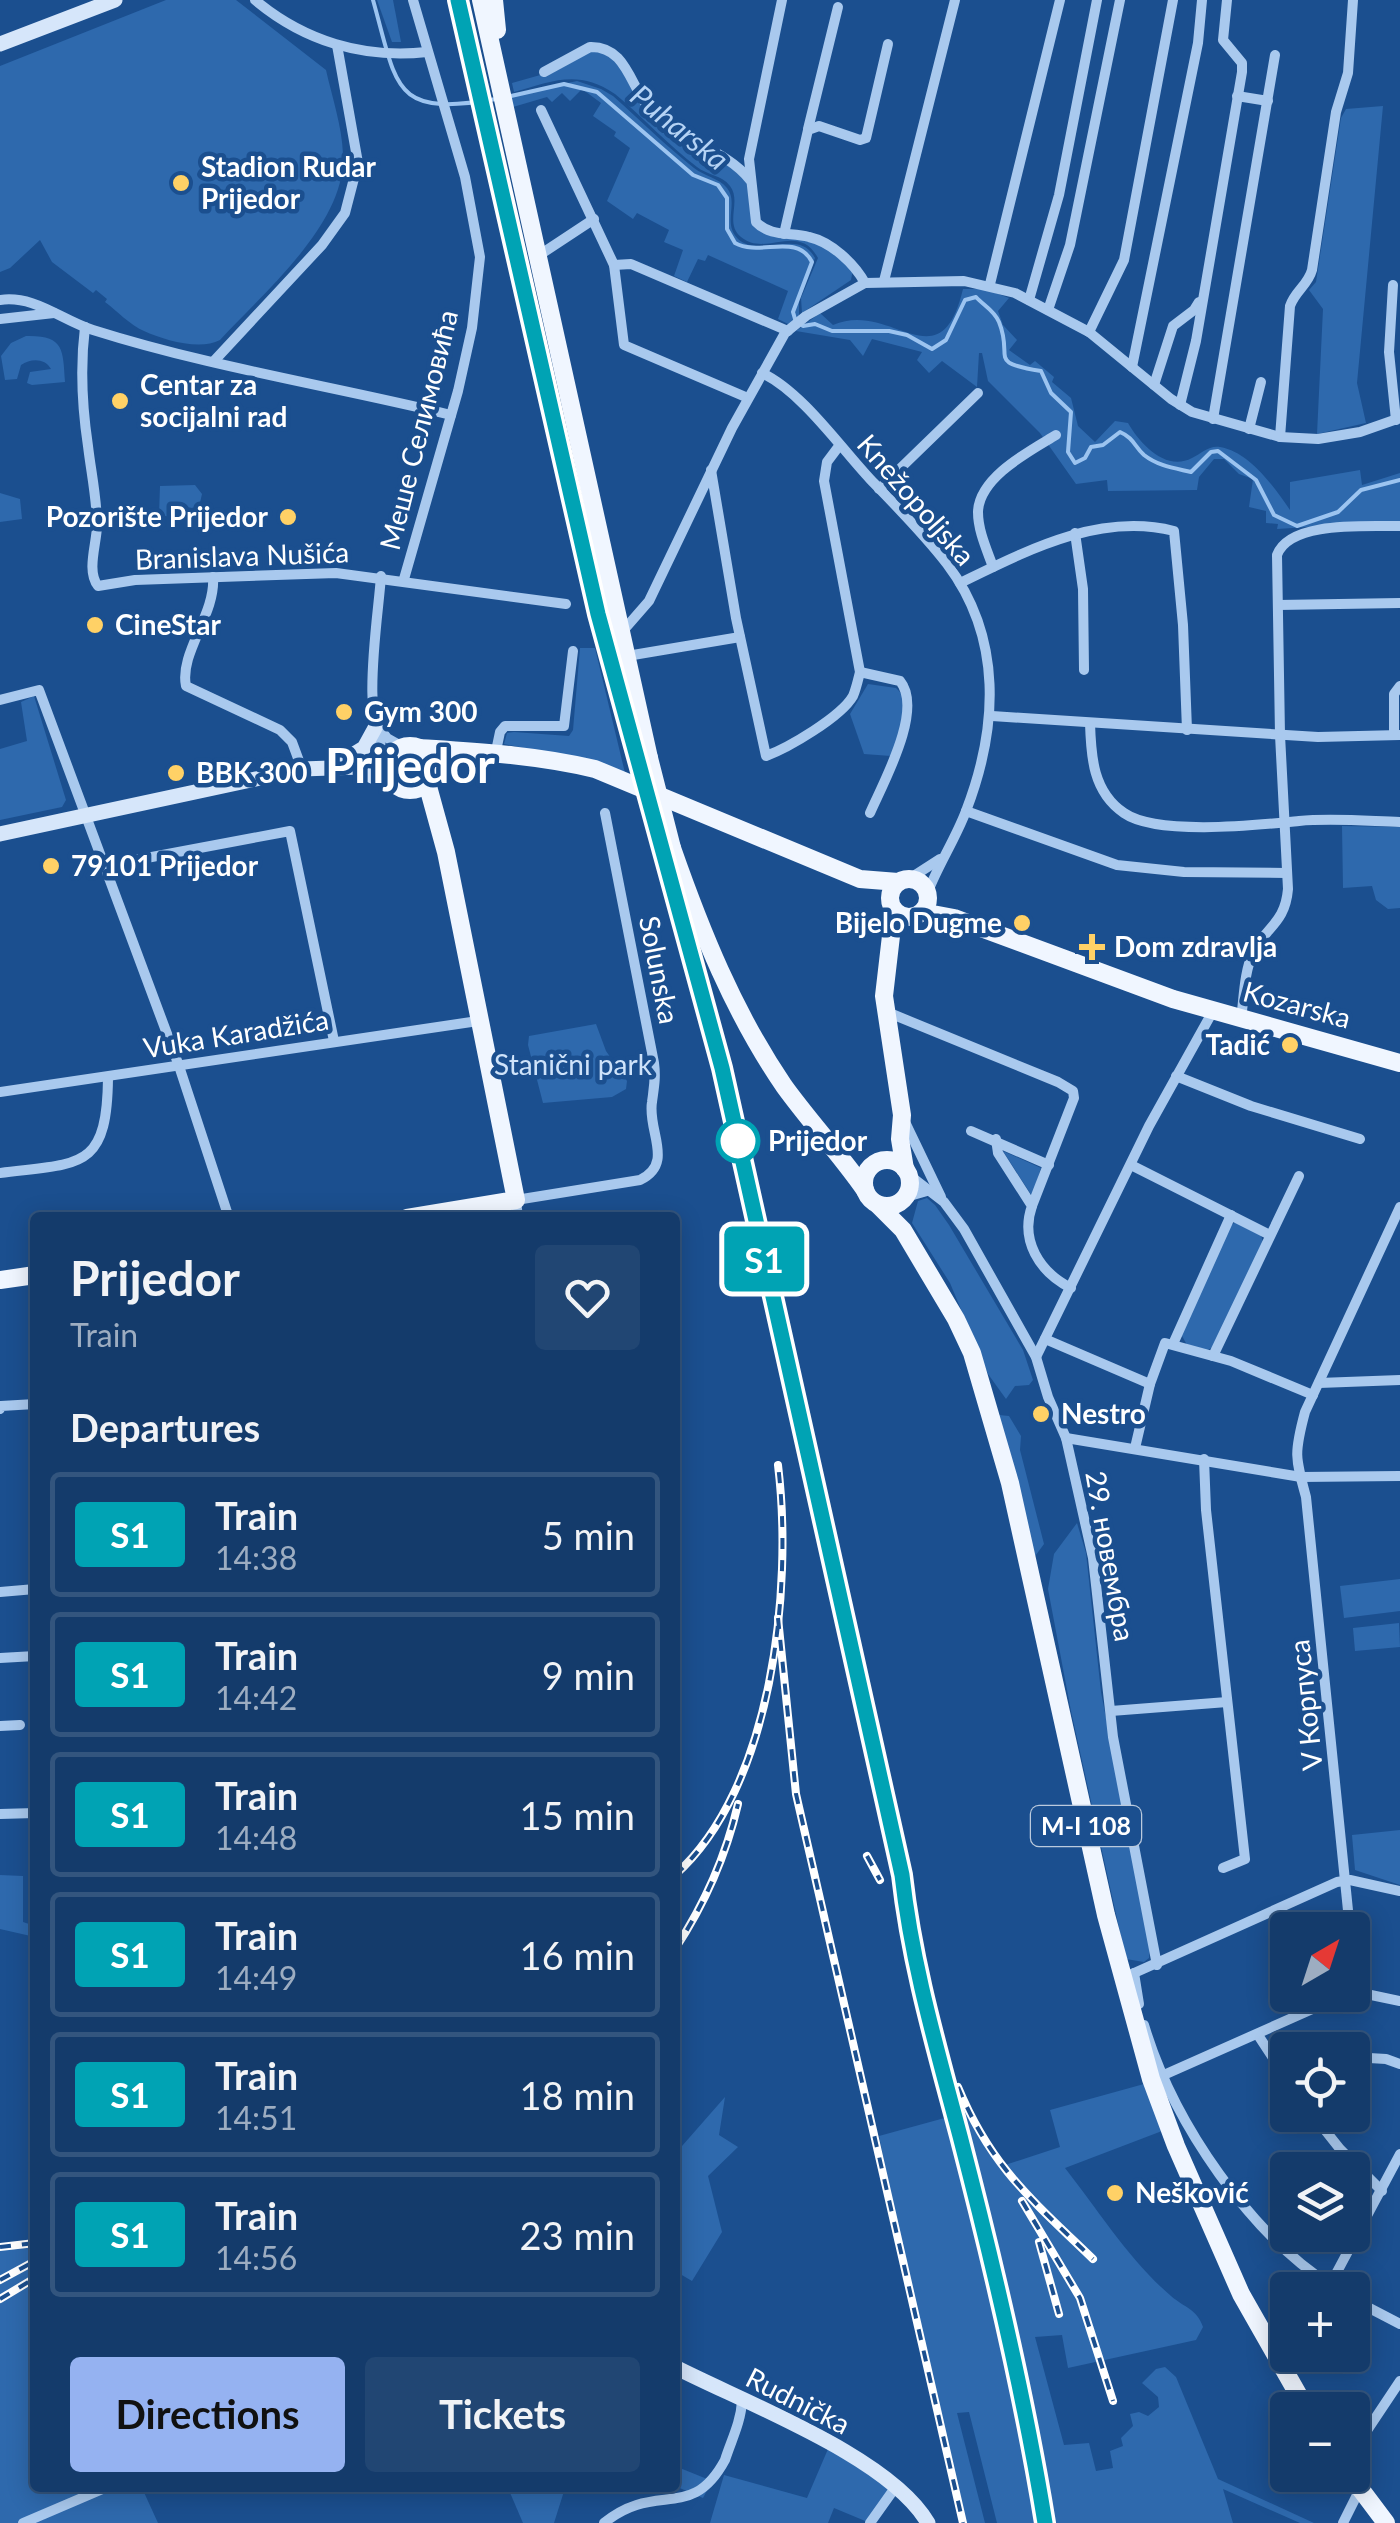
<!DOCTYPE html>
<html lang="en">
<head>
<meta charset="utf-8">
<style>
	:root { --surface:#143b6b; --page:#214673; --text:#f1f3f6; --muted:#9dadc1; --line:#33557e; --accent:#95b2f1 }
	body { margin:0; font-family:Lato,sans-serif; background:var(--page); color:var(--text); height:100vh; display:flex; flex-direction:column; font-size:38px; white-space:nowrap }
	* { box-sizing:border-box; margin:0 }
	p { font-size:32px; color:var(--muted) }
	.icon { flex:none; width:55px; height:55px; fill:none; stroke:currentColor; stroke-width:2; stroke-linecap:round; stroke-linejoin:round }
	.map { position:relative; flex:1; overflow:hidden }
	.panel { position:absolute; left:30px; top:1212px; width:650px; height:1280px; display:flex; flex-direction:column; background:var(--surface); border-radius:10px; box-shadow:0 5px 25px #0003,0 0 0 2px var(--line) }
	.panel>* { flex:none }
	.badge { padding:0 20px; border-radius:8px; font-size:35px; line-height:65px }
	.needle { width:65px; rotate:39deg }
	.controls { position:absolute; left:1270px; top:1912px; display:grid; gap:20px }
	.controls a { display:grid; place-items:center; width:100px; height:100px; border-radius:10px; background:var(--surface); box-shadow:0 5px 25px #0003,0 0 0 2px var(--line); font-size:50px }
	.map>.badge { position:absolute; translate:-50% -50%; box-shadow:0 0 0 5px #fff }
	h2 { padding:0 40px; font-size:38px; line-height:90px }
	.round { display:grid; place-items:center; flex:none; width:105px; height:105px; border-radius:10px; background:var(--page) }
	.overview { display:flex; align-items:center; justify-content:space-between; height:170px; padding:0 40px }
	h1 { font-size:48px; font-weight:700; line-height:75px }
	.action { display:flex; gap:20px; margin-top:auto; padding:20px 40px }
	.action a { flex:1; height:115px; border-radius:10px; background:var(--accent); color:#111; font-size:40px; font-weight:700; line-height:115px; text-align:center }
	.action a+a { background:var(--page); color:var(--text) }
	ul { padding:0; list-style:none }
	li { display:flex; align-items:center; gap:30px; height:125px; margin:0 20px 15px; padding:0 20px; border:5px solid var(--line); border-radius:10px }
	li div { flex:1 }
	li b { display:block; font-size:38px }
	li em { font-style:normal }
	li .badge { min-width:110px; font-weight:700; text-align:center }
	.map>svg:first-child { display:block }
	.green { fill:#2e69ad }
	.lines { fill:none; stroke-linecap:round; stroke-linejoin:round }
	.stream { stroke:#9cc4f0; stroke-width:4 }
	.street { stroke:#a9c9ee; stroke-width:10 }
	.secondary { stroke:#d6e6fa; stroke-width:15 }
	.primary { stroke:#f0f6ff; stroke-width:18 }
	.rail-casing { stroke:#fff; stroke-width:8 }
	.rail { stroke:#1b4f8f; stroke-width:4; stroke-dasharray:11; stroke-linecap:butt }
	.primary-bridge { stroke:#f0f6ff; stroke-width:18 }
	.line-casing { stroke:#fff; stroke-width:22 }
	.line { stroke:#00a3b4; stroke-width:15 }
	.poi-dot { fill:#ffd166; stroke:#1b4f8f; stroke-width:4 }
	.stop-dot { fill:#fff; stroke:#00a3b4; stroke-width:5 }
	.labels { text-anchor:middle; stroke-width:9; stroke-linejoin:round; paint-order:stroke }
	.shield { fill:#1b4f8f; stroke:#bbcadd; stroke-width:2.5 }
	.shield-label { font-size:25px; font-weight:bold; fill:#fff }
	.poi-label { font-size:28px; font-weight:bold; fill:#fff; stroke:#1b4f8f; text-anchor:start }
	.street-label { font-size:28px; fill:#fff; stroke:#1b4f8f }
	.park-label { font-size:28px; fill:#cfe3fa; stroke:#1b4f8f }
	.stop-label { font-size:28px; font-weight:bold; fill:#fff; stroke:#1b4f8f; text-anchor:start }
	.water-label { font-size:30px; font-style:italic; fill:#b5d3f5; stroke:#1b4f8f }
	.town-label { font-size:48px; font-weight:bold; fill:#fff; stroke:#1b4f8f }
</style>
</head>
<body>
<div class="map">
<svg width="1400" height="2523" viewBox="0 0 1400 2523">
	<rect width="100%" height="100%" fill="#1b4f8f"/>
	<g class="green">
		<path d="M166,0H236L326,70C332,97 342,126 343,154C347,223 263,293 220,340C200,351 164,340 144,331C130,325 117,311 105,302L107,299L96,290L93,293L52,262L40,240L10,268L0,272V66Z"/>
		<polygon points="377,0 393,0 401,42 392,42"/>
		<path d="M595,48L615,52L654,112L716,154L749,184L757,225L819,241L853,269L851,280L802,313L801,298L818,258C798,221 766,258 741,237C724,223 742,202 730,186C722,175 707,175 697,167C668,145 643,117 615,94C578,69 553,81 514,92L512,83L558,70Z"/>
		<path d="M577,81L601,89L613,96C640,120 666,146 694,168C704,176 719,178 727,188C739,203 722,223 738,239C761,259 799,227 815,258L799,296V316L790,325L778,319L788,291L708,255L705,261L698,259L687,282L674,276L683,250L664,242L669,230L637,213L633,219L607,201L630,148L614,136L616,132L593,116L601,103L582,89L570,101L562,93L552,102L547,97L513,107L511,95Z"/>
		<polygon points="1383,106 1357,383 1366,423 1317,434 1323,309 1309,290 1316,282 1341,118 1346,109"/>
		<path d="M963,289H985L1009,298L998,311L1003,325L1017,340L1009,350L1030,365L1035,361L1054,377L1052,382L1071,398L1078,426L1095,442L1115,421L1128,423C1140,444 1166,472 1192,458C1202,453 1209,445 1220,447C1250,452 1274,487 1290,510V482L1360,470L1362,485L1400,473V521L1277,529L1278,524L1266,523V511L1249,507L1253,479L1239,474L1224,459H1214L1199,477L1197,490L1108,491L1107,480L1076,484L1040,433L988,381L982,353H979L977,387L942,361L929,373L917,360L922,352L872,339L863,356L850,340L796,331L820,313L833,325C891,299 940,386 963,289Z"/>
		<path d="M26,336C64,335 63,349 65,382L32,385L27,383L30,372L51,369C45,358 31,358 21,365L17,379L5,380L1,356L11,343Z"/>
		<polygon points="195,485 202,494 199,507 189,512 184,519 159,515 160,486"/>
		<polygon points="0,493 20,499 22,519 0,522"/>
		<polygon points="580,648 595,648 625,773 588,761 504,744 507,733 514,732 569,736 573,730"/>
		<polygon points="868,684 896,688 905,697 901,729 891,756 864,754 850,714"/>
		<polygon points="34,696 66,800 62,807 0,820 0,749 27,741 21,702"/>
		<circle cx="409" cy="768" r="15"/>
		<polygon points="1342,826 1400,827 1400,908 1388,909 1376,900 1372,886 1343,888"/>
		<polygon points="596,1024 606,1051 627,1081 626,1089 612,1097 543,1103 528,1045 529,1036"/>
		<polygon points="1003,1151 1041,1168 1032,1196"/>
		<polygon points="927,1198 935,1205 949,1225 1023,1350 1033,1380 1029,1385 1015,1386 1006,1399 988,1374 950,1283 912,1223 918,1201"/>
		<polygon points="1238,1221 1260,1232 1263,1242 1214,1347 1205,1351 1187,1345 1181,1334 1229,1226"/>
		<polygon points="999,1415 1009,1416 1021,1436 1020,1450 1044,1544 1033,1559"/>
		<polygon points="1077,1523 1086,1553 1101,1692 1150,1946 1149,1958 1144,1962 1126,1959 1071,1711 1048,1589 1054,1554"/>
		<polygon points="1400,1579 1400,1611 1344,1618 1340,1586"/>
		<polygon points="1399,1623 1400,1647 1355,1651 1353,1628"/>
		<polygon points="1400,1830 1400,1885 1355,1870 1352,1835"/>
		<polygon points="0,1875 23,1876 23,1922 35,1926 35,1937 0,1929"/>
		<path d="M1144,2084L1162,2131L1065,2168C1098,2210 1130,2261 1171,2296C1185,2308 1197,2309 1203,2327L1196,2340L1068,2368L1062,2335L1035,2337L1064,2445L1089,2443L1096,2471L1113,2468L1110,2451L1123,2446L1121,2438L1133,2426L1130,2414L1139,2412L1148,2416L1159,2407L1158,2397L1142,2383L1156,2369L1165,2367L1176,2377L1218,2479L1314,2523H1300L1223,2489L1233,2523H997L969,2412L957,2413L985,2523H963L920,2338L879,2136L970,2111L987,2142L1005,2165L1060,2147L1050,2110Z"/>
		<polygon points="725,2097 719,2135 738,2147 708,2176 722,2232 692,2281 675,2271 675,2154"/>
		<polygon points="35,2245 35,2488 142,2488 158,2523 0,2523 0,2248"/>
		<polygon points="828,2449 895,2491 870,2523 834,2508 828,2523 710,2523 724,2475 807,2498"/>
		<polygon points="675,2466 712,2481 703,2498 675,2486"/>
		<polygon points="508,2488 565,2488 554,2523 523,2523"/>
	</g>
	<g class="lines">
		<g class="stream">
			<path d="M373,0C398,89 392,117 496,99"/>
			<path d="M511,96L564,84L597,92L693,175L718,185L727,198V229L735,243C760,257 797,232 812,262L793,312L795,319L803,326L815,324L832,331H889L907,335L932,349L946,340L965,300L976,297C984,306 994,310 999,322C1014,359 986,362 1041,371L1051,393L1071,412L1068,452L1075,463L1085,458L1091,447L1103,445L1120,432C1134,438 1134,446 1144,455C1158,466 1174,468 1191,472L1211,452L1218,451L1256,480L1274,515L1297,526L1338,512L1361,490L1400,480"/>
		</g>
		<g class="street">
			<path d="M255,0C304,41 363,59 427,52"/>
			<path d="M782,0L749,159L756,222C770,237 791,232 809,237C831,242 854,263 865,283"/>
			<path d="M544,72L590,47C628,46 630,89 652,112C679,142 725,148 750,180"/>
			<polyline points="1237,96 1268,101"/>
			<polyline points="541,110 614,265 624,345 748,398"/>
			<polyline points="808,129 838,7"/>
			<polyline points="784,234 808,130 819,126 860,140 866,138 888,44"/>
			<polyline points="538,256 594,219"/>
			<polyline points="614,265 631,264 788,331"/>
			<polyline points="884,281 955,0"/>
			<polyline points="990,284 1060,0"/>
			<polyline points="1393,285 1389,352 1396,420"/>
			<path d="M0,300C35,295 61,320 93,330C210,367 332,386 451,415"/>
			<polyline points="1029,300 1059,195 1097,0"/>
			<polyline points="1048,310 1070,245 1120,0"/>
			<polyline points="0,319 54,313"/>
			<path d="M85,327C80,367 82,406 88,446C91,472 97,499 97,525C97,543 86,571 98,586L135,580L336,573L566,604"/>
			<polyline points="1089,332 1124,260 1173,0"/>
			<polyline points="214,361 322,245 345,213 358,163 337,45"/>
			<polyline points="1132,367 1198,43 1202,0"/>
			<path d="M762,373C802,392 840,447 870,479C897,507 924,534 947,564C1003,638 998,728 966,811C955,840 938,865 927,894"/>
			<polyline points="1154,385 1173,326 1194,310 1199,302"/>
			<polyline points="1180,405 1196,341 1242,72 1242,63 1223,40 1227,0"/>
			<polyline points="1213,419 1275,55"/>
			<polyline points="1249,429 1261,382"/>
			<path d="M1280,437L1290,306C1295,291 1308,285 1312,270L1336,112L1348,73L1353,0"/>
			<path d="M711,470L736,618L766,756C788,748 841,717 853,696C856,689 858,680 860,672L824,481L827,462L839,446"/>
			<polyline points="879,489 978,393"/>
			<polyline points="1075,533 1083,589 1084,670"/>
			<path d="M993,567C987,550 978,531 978,512C979,477 1030,451 1056,435"/>
			<path d="M381,576C378,621 359,726 389,759"/>
			<path d="M213,577C216,614 179,653 186,686L280,730L292,742L302,769"/>
			<polyline points="404,579 458,391 472,328 480,257 465,177 413,0"/>
			<path d="M960,583C1026,551 1099,512 1174,531L1183,625L1187,730"/>
			<polyline points="1278,605 1400,603"/>
			<polyline points="622,632 649,601 732,428 785,333 806,316 865,283 964,281 1015,293 1089,332 1171,399 1192,412 1280,437 1318,439 1360,432 1400,418"/>
			<polyline points="627,656 740,637"/>
			<path d="M860,672L900,681C924,710 883,783 870,813"/>
			<polyline points="0,700 39,690 179,1066 229,1218"/>
			<polyline points="992,716 1318,737 1400,735"/>
			<path d="M1090,723C1091,757 1093,792 1124,813C1157,836 1258,825 1299,821C1332,818 1367,821 1400,822"/>
			<polyline points="378,726 387,738 403,747"/>
			<polyline points="1394,735 1394,694 1400,686"/>
			<polyline points="496,751 500,732 505,726 564,726 573,651"/>
			<polyline points="966,811 1117,865 1184,872 1287,873"/>
			<polyline points="104,866 290,831 334,1041"/>
			<polyline points="909,879 940,859"/>
			<polyline points="887,1012 1058,1082 1073,1091 1074,1098 1032,1206"/>
			<path d="M1241,1019C1244,998 1244,972 1253,953C1266,926 1285,924 1288,889L1280,735L1277,555C1290,520 1369,527 1400,526"/>
			<polyline points="1176,1076 1251,1106 1360,1139"/>
			<polyline points="0,1092 478,1021"/>
			<polyline points="905,1122 941,1197"/>
			<polyline points="971,1131 1049,1165"/>
			<path d="M996,1139L998,1153L1032,1206C1020,1240 1039,1272 1071,1288"/>
			<polyline points="1131,1165 1270,1235"/>
			<path d="M0,1173C80,1163 107,1171 108,1078"/>
			<polyline points="909,1175 944,1202 964,1229 1036,1357 1048,1397 1066,1438 1093,1558 1113,1737 1157,1965"/>
			<polyline points="906,1197 927,1191"/>
			<path d="M518,1218L516,1200L640,1180C675,1163 647,1131 652,1102C654,1087 656,1078 654,1063L605,813"/>
			<polyline points="1045,1339 1150,1384"/>
			<polyline points="1173,1344 1231,1215"/>
			<polyline points="1213,1356 1299,1176"/>
			<polyline points="1036,1357 1149,1126 1213,1011"/>
			<polyline points="1319,1383 1400,1380"/>
			<polyline points="0,1409 1,1406 35,1404"/>
			<polyline points="1066,1438 1301,1477 1400,1476"/>
			<polyline points="1135,1448 1150,1384 1165,1343 1231,1361 1313,1395"/>
			<polyline points="1204,1459 1206,1510 1245,1859 1223,1868"/>
			<polyline points="0,1592 35,1589"/>
			<polyline points="0,1658 35,1656"/>
			<polyline points="1111,1711 1227,1702"/>
			<polyline points="0,1726 20,1725"/>
			<polyline points="0,1814 35,1813"/>
			<path d="M1350,1930L1306,1497C1295,1457 1294,1453 1305,1412L1400,1207"/>
			<polyline points="1352,1960 1356,1990"/>
			<polyline points="1134,1973 1139,2004"/>
			<polyline points="1132,1974 1337,1882 1350,1880 1400,1891"/>
			<polyline points="1352,1991 1400,2001"/>
			<path d="M1144,2025C1173,2122 1251,2237 1338,2290"/>
			<polyline points="1258,2035 1288,2081"/>
			<polyline points="1352,2057 1386,2059 1400,2064"/>
			<polyline points="1157,2078 1344,1995"/>
			<polyline points="1313,2115 1340,2149 1382,2191"/>
			<polyline points="1330,2285 1400,2154"/>
			<polyline points="1352,2299 1400,2324"/>
			<polyline points="1352,2453 1400,2381"/>
			<polyline points="23,2523 105,2488"/>
			<path d="M604,2523C657,2480 691,2523 725,2460C731,2441 741,2422 742,2401"/>
			<polyline points="870,2523 897,2485"/>
			<polyline points="1343,2523 1360,2489"/>
		</g>
		<g class="secondary">
			<polyline points="0,44 115,0"/>
			<polyline points="336,765 364,748 375,728"/>
			<polyline points="359,771 393,784"/>
			<polyline points="0,834 302,769 360,767 388,761"/>
			<path d="M675,2367C745,2403 890,2457 928,2523"/>
		</g>
		<g class="primary">
			<polyline points="481,0 649,758"/>
			<polyline points="494,0 497,30"/>
			<circle cx="410" cy="768" r="22"/>
			<path d="M419,748C479,752 536,755 595,769L860,879L898,882"/>
			<path d="M672,848C701,931 734,1013 784,1086C810,1122 840,1154 865,1190"/>
			<circle cx="909" cy="898" r="19"/>
			<polyline points="894,910 884,996 902,1115 900,1139 905,1169"/>
			<polyline points="922,912 954,918 1173,999 1400,1063"/>
			<circle cx="887" cy="1183" r="23"/>
			<polyline points="878,1205 903,1230 956,1319 972,1353 1010,1483 1106,1915 1151,2079 1176,2146 1241,2294 1307,2410"/>
			<polyline points="407,1218 516,1200 446,852 427,783"/>
			<polyline points="0,1280 35,1275"/>
			<polyline points="1350,2475 1386,2523"/>
		</g>
		<g class="rail-casing">
			<g id="rail">
				<path d="M458,0L598,614L722,1068L901,1875C912,1965 937,2049 960,2136C992,2263 1024,2393 1045,2523"/>
				<polyline points="778,1618 796,1794 963,2523"/>
				<polyline points="867,1856 880,1880"/>
				<path d="M675,1875C773,1788 793,1588 778,1465"/>
				<path d="M675,1949C704,1905 726,1856 738,1804"/>
				<path d="M958,2087C991,2167 1032,2200 1093,2259"/>
				<polyline points="1022,2201 1080,2298 1113,2401"/>
				<polyline points="1039,2242 1059,2314"/>
				<polyline points="0,2247 35,2243"/>
				<polyline points="0,2280 35,2261"/>
				<polyline points="0,2299 35,2278"/>
			</g>
		</g>
		<use href="#rail" class="rail"/>
		<polyline class="primary-bridge" points="649,758 672,848"/>
	</g>
	<g class="lines">
		<g class="line-casing">
			<path id="line" d="M458,0L598,614L722,1068L902,1875C912,1965 937,2049 960,2136C993,2263 1024,2393 1045,2523"/>
		</g>
		<use href="#line" class="line"/>
	</g>
	<g class="poi-dot">
		<circle cx="181" cy="183" r="10"/>
		<circle cx="120" cy="401" r="10"/>
		<circle cx="288" cy="517" r="10"/>
		<circle cx="95" cy="625" r="10"/>
		<circle cx="344" cy="712" r="10"/>
		<circle cx="176" cy="773" r="10"/>
		<circle cx="51" cy="866" r="10"/>
		<circle cx="1022" cy="923" r="10"/>
		<path d="M1087 932h10v10h10v10h-10v10h-10v-10h-10v-10h10z"/>
		<circle cx="1290" cy="1045" r="10"/>
		<circle cx="1041" cy="1414" r="10"/>
		<circle cx="1115" cy="2193" r="10"/>
	</g>
	<circle class="stop-dot" cx="738" cy="1141" r="20"/>
	<g class="labels">
		<rect class="shield" x="1031" y="1806" width="110" height="40" rx="8"/>
		<g class="shield-label">
			<text x="1086" y="1835">M-I 108</text>
		</g>
		<g class="poi-label">
			<text x="201" y="177">Stadion Rudar<tspan x="201" dy="32">Prijedor</tspan></text>
			<text x="140" y="395">Centar za<tspan x="140" dy="32">socijalni rad</tspan></text>
			<text x="268" y="527" text-anchor="end">Pozorište Prijedor</text>
			<text x="115" y="635">CineStar</text>
			<text x="364" y="722">Gym 300</text>
			<text x="196" y="783">BBK 300</text>
			<text x="71" y="876">79101 Prijedor</text>
			<text x="1002" y="933" text-anchor="end">Bijelo Dugme</text>
			<text x="1114" y="957">Dom zdravlja</text>
			<text x="1270" y="1055" text-anchor="end">Tadić</text>
			<text x="1061" y="1424">Nestro</text>
			<text x="1135" y="2203">Nešković</text>
		</g>
		<g class="street-label">
			<text transform="translate(419 430) rotate(-76)" y="10">Меше Селимовића</text>
			<text transform="translate(916 500) rotate(49)" y="10">Knežopoljska</text>
			<text transform="translate(242 556) rotate(-2)" y="10">Branislava Nušića</text>
			<text transform="translate(659 970) rotate(79)" y="10">Solunska</text>
			<text transform="translate(1297 1005) rotate(15)" y="10">Kozarska</text>
			<text transform="translate(236 1034) rotate(-9)" y="10">Vuka Karadžića</text>
			<text transform="translate(1110 1556) rotate(80)" y="10">29. новембра</text>
			<text transform="translate(1306 1705) rotate(-96)" y="10">V Корпуса</text>
			<text transform="translate(798 2401) rotate(27)" y="10">Rudnička</text>
		</g>
		<g class="park-label">
			<text x="573" y="1075">Stanični park</text>
		</g>
		<g class="stop-label">
			<text x="768" y="1151">Prijedor</text>
		</g>
		<g class="water-label">
			<text transform="translate(679 128) rotate(39)" y="10">Puharska</text>
		</g>
		<g class="town-label">
			<text x="410" y="783">Prijedor</text>
		</g>
	</g>
</svg>
<div class="controls">
<a><svg class="needle" viewBox="-14 -14 28 28"><path d="M0-13l5 13h-10z" fill="#e53935"/><path d="M0 13l5-13h-10z" fill="#9dadc1"/></svg></a>
<a><svg class="icon" aria-label="locate" viewBox="0 0 24 24"><circle cx="12" cy="12" r="6"/><path d="M12 2v4M12 18v4M2 12h4M18 12h4"/></svg></a>
<a><svg class="icon" aria-label="layers" viewBox="0 0 24 24"><path d="M12 4l9 5-9 5-9-5zM3 14l9 5 9-5"/></svg></a>
<a>+</a>
<a>−</a>
</div>
<b class="badge" style="left:764px;top:1259px;background:#00a3b4;color:#fff">S1</b>
<section class="panel">
<div class="overview"><div><h1>Prijedor</h1><p>Train</p></div><a class="round"><svg class="icon" aria-label="heart" viewBox="0 0 24 24"><path d="M12 20l-8-8c-3-5 5-10 8-4 3-6 11-1 8 4z"/></svg></a></div>
<h2>Departures</h2>
<ul>
<li><span class="badge" style="background:#00a3b4;color:#fff">S1</span><div><b>Train</b><p>14:38</p></div><em>5 min</em></li>
<li><span class="badge" style="background:#00a3b4;color:#fff">S1</span><div><b>Train</b><p>14:42</p></div><em>9 min</em></li>
<li><span class="badge" style="background:#00a3b4;color:#fff">S1</span><div><b>Train</b><p>14:48</p></div><em>15 min</em></li>
<li><span class="badge" style="background:#00a3b4;color:#fff">S1</span><div><b>Train</b><p>14:49</p></div><em>16 min</em></li>
<li><span class="badge" style="background:#00a3b4;color:#fff">S1</span><div><b>Train</b><p>14:51</p></div><em>18 min</em></li>
<li><span class="badge" style="background:#00a3b4;color:#fff">S1</span><div><b>Train</b><p>14:56</p></div><em>23 min</em></li>
</ul>
<div class="action"><a>Directions</a><a>Tickets</a></div>
</section>
</div>
</body>
</html>
